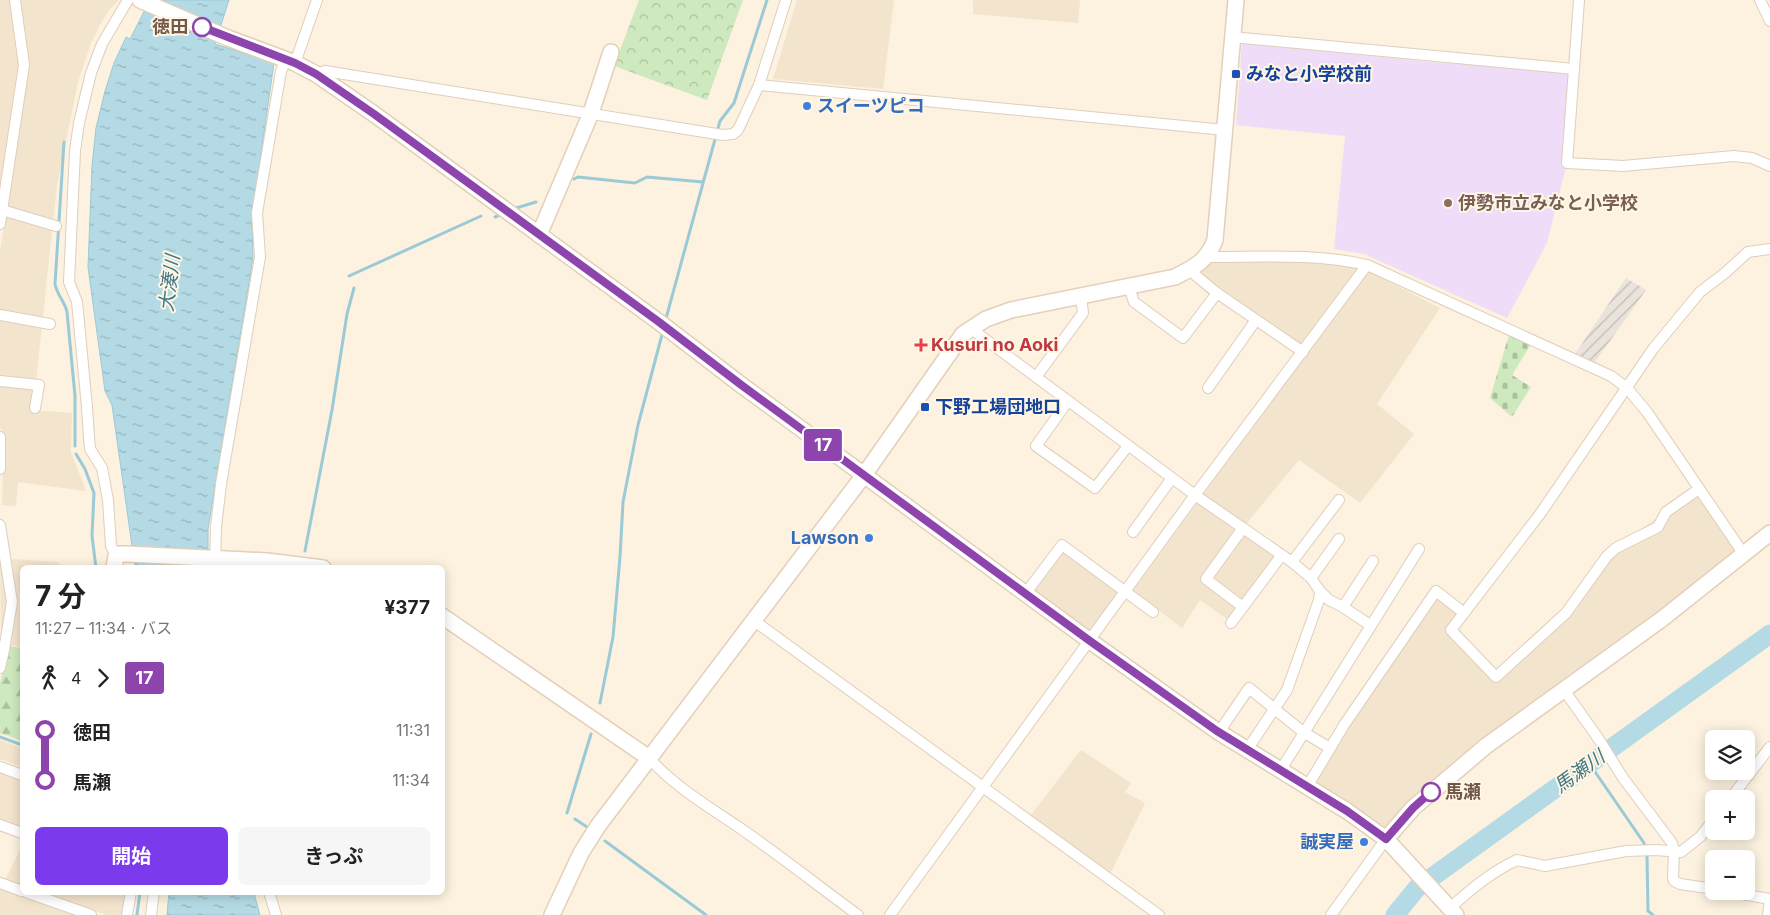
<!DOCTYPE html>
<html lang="ja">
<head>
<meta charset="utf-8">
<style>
	:root { --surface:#fff; --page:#f6f6f6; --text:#222; --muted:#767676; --accent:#7c3aed }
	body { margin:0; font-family:Inter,"Noto Sans JP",sans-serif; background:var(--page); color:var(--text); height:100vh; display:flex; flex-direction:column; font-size:19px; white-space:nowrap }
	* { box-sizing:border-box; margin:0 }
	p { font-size:16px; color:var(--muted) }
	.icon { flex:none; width:28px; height:28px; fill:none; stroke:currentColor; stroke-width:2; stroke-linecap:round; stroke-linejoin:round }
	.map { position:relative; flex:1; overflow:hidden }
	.drawer { position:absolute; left:20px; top:565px; width:425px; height:330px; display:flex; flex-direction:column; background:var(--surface); border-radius:8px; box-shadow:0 2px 12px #0003 }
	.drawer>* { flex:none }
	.badge { padding:0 10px; border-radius:4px; font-size:18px; line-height:32px }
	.fabs { position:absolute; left:1705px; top:730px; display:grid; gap:10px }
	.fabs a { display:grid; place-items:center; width:50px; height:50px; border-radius:8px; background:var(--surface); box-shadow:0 2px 12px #0003; font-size:25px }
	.map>.badge { position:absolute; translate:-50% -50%; box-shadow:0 0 0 2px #fff }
	.legs { display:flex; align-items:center; gap:8px; height:55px; padding:0 15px; font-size:16px }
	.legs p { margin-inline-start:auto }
	.headline { display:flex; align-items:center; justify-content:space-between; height:85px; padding:0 15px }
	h1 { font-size:28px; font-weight:700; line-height:38px }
	.cta { display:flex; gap:10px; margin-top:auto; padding:10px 15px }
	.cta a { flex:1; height:58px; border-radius:8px; background:var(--accent); color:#fff; font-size:20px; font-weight:700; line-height:58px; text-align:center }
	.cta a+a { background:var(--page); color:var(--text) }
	ul { padding:0 15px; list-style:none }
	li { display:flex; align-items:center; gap:18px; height:50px; font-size:19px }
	li i { display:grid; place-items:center; width:8px; height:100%; margin:0 6px; background:currentColor }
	li i::after { content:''; width:12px; height:12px; margin:-6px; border:4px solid; border-radius:50%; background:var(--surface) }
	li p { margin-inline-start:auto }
	li:first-child i { background:linear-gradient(#0000 50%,currentColor 0) }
	li:last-child i { background:linear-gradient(currentColor 50%,#0000 0) }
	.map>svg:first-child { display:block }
	.residential { fill:#f3e4ce }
	.industrial { fill:url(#industrial-furrows) }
	.education { fill:#efdcf8 }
	.forest { fill:url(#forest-firs) }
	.cemetery { fill:url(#cemetery-stones) }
	.park { fill:url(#park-crowns) }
	.water { fill:url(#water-ripples); stroke:#9bcad6 }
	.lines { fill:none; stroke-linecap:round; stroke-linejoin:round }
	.stream { stroke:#9bcad6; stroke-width:3 }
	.river { stroke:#b4dbe5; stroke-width:19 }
	.street-casing { stroke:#dfcebc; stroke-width:12 }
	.secondary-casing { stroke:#e4cfba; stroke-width:18 }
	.street { stroke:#fff; stroke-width:10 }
	.secondary { stroke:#fff; stroke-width:15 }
	.line-1-casing { stroke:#fff; stroke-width:11 }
	.line-1 { stroke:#8e44ad; stroke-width:8 }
	.stop-1-dot { fill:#fff; stroke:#8e44ad; stroke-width:2.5 }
	.transit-dot { fill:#1a4fb4; stroke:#fff6e5; stroke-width:2 }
	.shop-dot { fill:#3f7fe0; stroke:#fff6e5; stroke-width:2 }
	.education-dot { fill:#8d6e63; stroke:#fff6e5; stroke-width:2 }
	.health-dot { fill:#e0444e; stroke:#fff6e5; stroke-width:2 }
	.labels { text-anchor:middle; stroke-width:4; stroke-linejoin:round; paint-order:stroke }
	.stop-label { font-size:18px; font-weight:bold; fill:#725847; stroke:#fff6e5; text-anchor:end }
	.transit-label { font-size:18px; font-weight:bold; fill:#164399; stroke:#fff6e5; text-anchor:start }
	.shop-label { font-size:18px; font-weight:bold; fill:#366cbe; stroke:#fff6e5; text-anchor:end }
	.education-label { font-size:18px; font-weight:bold; fill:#785e54; stroke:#fff6e5; text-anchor:start }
	.health-label { font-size:18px; font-weight:bold; fill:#be3a42; stroke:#fff6e5; text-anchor:start }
	.water-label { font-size:19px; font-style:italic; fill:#417785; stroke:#fff6e5 }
</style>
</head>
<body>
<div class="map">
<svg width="1770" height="915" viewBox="0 0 1770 915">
	<defs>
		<pattern id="industrial-furrows" width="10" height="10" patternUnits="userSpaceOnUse" patternTransform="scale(1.25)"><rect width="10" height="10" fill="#eae3db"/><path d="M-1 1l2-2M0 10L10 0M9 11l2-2" fill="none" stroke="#c2bbb3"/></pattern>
		<pattern id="forest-firs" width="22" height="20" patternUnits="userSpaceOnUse" patternTransform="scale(1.25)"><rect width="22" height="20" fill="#cee9be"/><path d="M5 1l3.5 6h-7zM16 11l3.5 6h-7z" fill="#acc09c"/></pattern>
		<pattern id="cemetery-stones" width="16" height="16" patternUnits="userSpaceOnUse" patternTransform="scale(1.25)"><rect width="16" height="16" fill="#cee9be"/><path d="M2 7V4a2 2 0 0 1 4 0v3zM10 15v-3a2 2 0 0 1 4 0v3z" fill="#acc09c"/></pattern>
		<pattern id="park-crowns" width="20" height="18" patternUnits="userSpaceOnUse" patternTransform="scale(1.25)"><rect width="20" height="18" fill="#cee9be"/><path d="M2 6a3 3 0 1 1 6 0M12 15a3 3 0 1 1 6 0" fill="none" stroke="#acc09c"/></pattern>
		<pattern id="water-ripples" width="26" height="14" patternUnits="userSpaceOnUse" patternTransform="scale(1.25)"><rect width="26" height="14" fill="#b4dbe5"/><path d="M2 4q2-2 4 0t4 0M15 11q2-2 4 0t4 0" fill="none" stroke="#97b4bb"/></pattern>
	</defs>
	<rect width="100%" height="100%" fill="#fcf2df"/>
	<g class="residential">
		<polygon points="0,0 11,0 19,65 0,203"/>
		<polygon points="20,0 119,0 109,10 100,25 91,43 78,82 57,185 33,410 72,413 71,452 86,491 18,482 16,506 2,505 4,439 0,426 0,252 28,65"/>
		<polygon points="797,0 894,0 883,89 773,79"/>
		<polygon points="973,0 1080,0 1078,23 973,14"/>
		<polygon points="1211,260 1316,260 1359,267 1302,347 1198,271"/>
		<polygon points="1368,271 1440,308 1377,404 1414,434 1360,503 1299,460 1246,524 1201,493"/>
		<polygon points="1699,489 1743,553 1564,690 1386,839 1307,787 1436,591 1464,613 1452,631 1496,677 1566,613 1628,538"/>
		<polygon points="1197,503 1237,528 1200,579 1237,606 1227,619 1200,600 1182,628 1133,591"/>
		<polygon points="1243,528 1281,556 1243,607 1206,579"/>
		<polygon points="1062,550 1120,594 1090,634 1032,591"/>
		<polygon points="0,551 6,584 7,605 1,643"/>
		<polygon points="14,559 58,562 60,565 60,567 22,568 22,647 11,645 16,605 11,560"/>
		<polygon points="0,740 22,748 22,767 0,759"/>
		<polygon points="1081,750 1131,783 1125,792 1145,803 1110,874 1031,815"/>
		<polygon points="0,773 22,781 22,827 0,820"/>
		<polygon points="22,846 22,886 5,880"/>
		<polygon points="0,889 74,915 0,915"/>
		<polygon points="42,893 126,893 122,915 107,915"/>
	</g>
	<polygon class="industrial" points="1626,278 1646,290 1593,365 1575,354"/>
	<polygon class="education" points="1242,43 1440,63 1574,69 1567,163 1547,243 1507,318 1364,254 1334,249 1345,136 1236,125"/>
	<polygon class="forest" points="9,646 22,648 22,741 0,733 0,683"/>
	<polygon class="cemetery" points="1509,335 1531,344 1512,375 1531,387 1512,417 1490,398"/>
	<polygon class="park" points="639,0 743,0 707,100 614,66"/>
	<g class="water">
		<polygon points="150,0 229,0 215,44 274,63 252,216 253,258 208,529 208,567 135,567 112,405 105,391 88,267 92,166 96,128 105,91 114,63 126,37 130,39"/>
		<polygon points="169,892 254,893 260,915 167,915"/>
	</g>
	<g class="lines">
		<g class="stream">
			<path d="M64,142L55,284C57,295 65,302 67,312L75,396V446"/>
			<polyline points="574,179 578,177 635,183 647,177 703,182"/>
			<polyline points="513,209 536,202"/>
			<polyline points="495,217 503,214"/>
			<polyline points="349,276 481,216"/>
			<polyline points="665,322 720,121 734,103 767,0"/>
			<polyline points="76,454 85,469 94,493 92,536 96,568"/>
			<polyline points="305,551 332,410 347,314 354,288"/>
			<polyline points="600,703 613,637 620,557 623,502 638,425 663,331"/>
			<polyline points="0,737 22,745"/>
			<polyline points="1589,763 1644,843 1647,856 1648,911 1653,915"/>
			<polyline points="567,813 591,734"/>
			<polyline points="575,819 587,827"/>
			<polyline points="605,841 706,915"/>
			<polyline points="137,915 140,892"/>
		</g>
		<polyline class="river" points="1395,915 1417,888 1770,634"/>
		<g class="street-casing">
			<g id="street">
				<polyline points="1760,0 1770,21"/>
				<polyline points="1232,37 1574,69 1567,163 1623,166 1734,156 1752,158 1770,166"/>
				<polyline points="295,63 317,0"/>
				<polyline points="1574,69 1579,0"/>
				<polyline points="316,74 325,71 723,135 733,134 738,130 759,85 786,0"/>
				<polyline points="759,85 1225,130"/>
				<polyline points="2,210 56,226"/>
				<polyline points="0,224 24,65 15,0"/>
				<path d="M1207,257C1260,257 1315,253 1367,265L1611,376L1627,388L1647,412L1743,553"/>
				<polyline points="1189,270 1217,293 1303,352"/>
				<polyline points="1129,287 1134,302 1183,338 1217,293"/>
				<polyline points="0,315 50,324"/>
				<polyline points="970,328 1195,495 1292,562 1311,578 1320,591 1329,600 1343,607 1370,625"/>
				<polyline points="1036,377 1083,313 1081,296"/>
				<polyline points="0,381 39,385 35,408"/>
				<polyline points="1208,388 1256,320"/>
				<polyline points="1068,401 1036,446 1095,488 1128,446"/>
				<polyline points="0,437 0,469"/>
				<polyline points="1699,489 1666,512 1658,527 1616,548 1607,556 1566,613 1496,677 1451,630 1540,514 1653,349 1700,292 1725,273 1748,252 1770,249"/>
				<polyline points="0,525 12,602 4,650 0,649"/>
				<polyline points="1243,528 1206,579 1243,607 1281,556"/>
				<polyline points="1133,532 1172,478"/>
				<polyline points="116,556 111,546 108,500 102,468 90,449 89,438 87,407 77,302 69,282 75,151 79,123 91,73 102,44 128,0"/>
				<polyline points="1292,562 1339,500"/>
				<polyline points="215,568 216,527 221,484 260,257 257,213 281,71 286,59"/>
				<polyline points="1311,578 1339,539"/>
				<polyline points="1025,594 1062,545 1153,612"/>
				<polyline points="1343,607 1373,561"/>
				<polyline points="753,620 1159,915"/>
				<polyline points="1231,623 1243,607"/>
				<polyline points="0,668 4,650"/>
				<polyline points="1564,690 1598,738 1623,778 1672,843 1674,852 1673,878 1674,881 1680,884 1714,889"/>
				<polyline points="1219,732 1249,688 1303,732 1330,748"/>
				<polyline points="1247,750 1287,690 1319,600 1320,591"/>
				<path d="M649,758C674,786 706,805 737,826C778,854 817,885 858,915"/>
				<polyline points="0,767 22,775"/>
				<polyline points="1280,771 1419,549"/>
				<polyline points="1307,787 1344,725 1436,591 1464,613"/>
				<polyline points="1730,799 1770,747"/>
				<polyline points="0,825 22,833"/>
				<polyline points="0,883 22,891"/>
				<polyline points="1725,891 1770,899"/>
				<polyline points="26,892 91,915"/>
				<polyline points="269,892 276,915"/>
				<path d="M1450,908C1470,890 1491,872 1517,860L1545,866L1626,851L1656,850L1681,852L1700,837L1714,819"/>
				<polyline points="127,915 131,892"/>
				<polyline points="151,915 154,892"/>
				<polyline points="890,915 1195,495 1367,265"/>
				<polyline points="1331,915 1386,839"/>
				<polyline points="1768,915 1770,900"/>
			</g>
		</g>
		<g class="secondary-casing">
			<g id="secondary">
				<polyline points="140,0 228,38 295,63 316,74 374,114 659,322 740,384 1090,641 1217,731 1347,811 1386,839 1456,915"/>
				<polyline points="539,235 591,113 611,52"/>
				<polyline points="114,568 116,556 120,554 127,554 267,561 323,568"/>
				<polyline points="442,616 649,758"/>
				<polyline points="1386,839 1413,808 1486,746 1662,619 1770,533"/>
				<path d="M552,915L581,853L598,826L864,475L963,334L986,319L1011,310L1175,277C1195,267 1207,261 1215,240L1236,0"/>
			</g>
		</g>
		<use href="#street" class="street"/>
		<use href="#secondary" class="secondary"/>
	</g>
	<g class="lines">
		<g class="line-1-casing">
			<polyline id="line-1" points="202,27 295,63 316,74 374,114 659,322 740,384 1090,641 1217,731 1347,811 1386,839 1413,808 1431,792"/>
		</g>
		<use href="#line-1" class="line-1"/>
	</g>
	<g class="stop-1-dot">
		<circle cx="202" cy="27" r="9"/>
		<circle cx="1431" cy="792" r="9"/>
	</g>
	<g class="transit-dot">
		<rect x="1231" y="69" width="10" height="10" rx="2.5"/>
		<rect x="920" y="402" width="10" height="10" rx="2.5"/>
	</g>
	<g class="shop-dot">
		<circle cx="807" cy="106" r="5"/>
		<circle cx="869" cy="538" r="5"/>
		<circle cx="1364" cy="842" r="5"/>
	</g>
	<circle class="education-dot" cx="1448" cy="203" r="5"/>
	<path class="health-dot" d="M918.5 337.5h5v5h5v5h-5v5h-5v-5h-5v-5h5z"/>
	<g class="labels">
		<g class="stop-label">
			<text x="188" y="33">徳田</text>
			<text x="1445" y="798" text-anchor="start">馬瀬</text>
		</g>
		<g class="transit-label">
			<text x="1246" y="80">みなと小学校前</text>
			<text x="935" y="413">下野工場団地口</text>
		</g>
		<g class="shop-label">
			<text x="817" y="112" text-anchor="start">スイーツピコ</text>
			<text x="859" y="544">Lawson</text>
			<text x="1354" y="848">誠実屋</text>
		</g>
		<g class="education-label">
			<text x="1458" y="209">伊勢市立みなと小学校</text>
		</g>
		<g class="health-label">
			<text x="931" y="351">Kusuri no Aoki</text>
		</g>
		<g class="water-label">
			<text transform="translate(169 283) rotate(-83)" y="7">大湊川</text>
			<text transform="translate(1579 771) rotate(-36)" y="7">馬瀬川</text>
		</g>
	</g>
</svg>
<div class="fabs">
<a><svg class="icon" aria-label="layers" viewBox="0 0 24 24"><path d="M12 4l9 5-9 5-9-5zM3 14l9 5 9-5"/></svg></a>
<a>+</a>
<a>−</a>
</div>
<b class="badge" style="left:823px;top:445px;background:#8e44ad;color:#fff">17</b>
<section class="drawer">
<div class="headline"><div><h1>7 分</h1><p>11:27 – 11:34 · バス</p></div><b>¥377</b></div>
<div class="legs"><svg class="icon" aria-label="walk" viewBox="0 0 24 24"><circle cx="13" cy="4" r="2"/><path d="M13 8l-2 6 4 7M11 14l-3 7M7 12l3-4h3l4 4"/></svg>4<svg class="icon" aria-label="forward" viewBox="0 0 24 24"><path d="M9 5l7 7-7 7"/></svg><b class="badge" style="background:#8e44ad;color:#fff">17</b></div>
<ul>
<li><i style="color:#8e44ad"></i><b>徳田</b><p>11:31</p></li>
<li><i style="color:#8e44ad"></i><b>馬瀬</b><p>11:34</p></li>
</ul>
<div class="cta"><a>開始</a><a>きっぷ</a></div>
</section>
</div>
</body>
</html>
